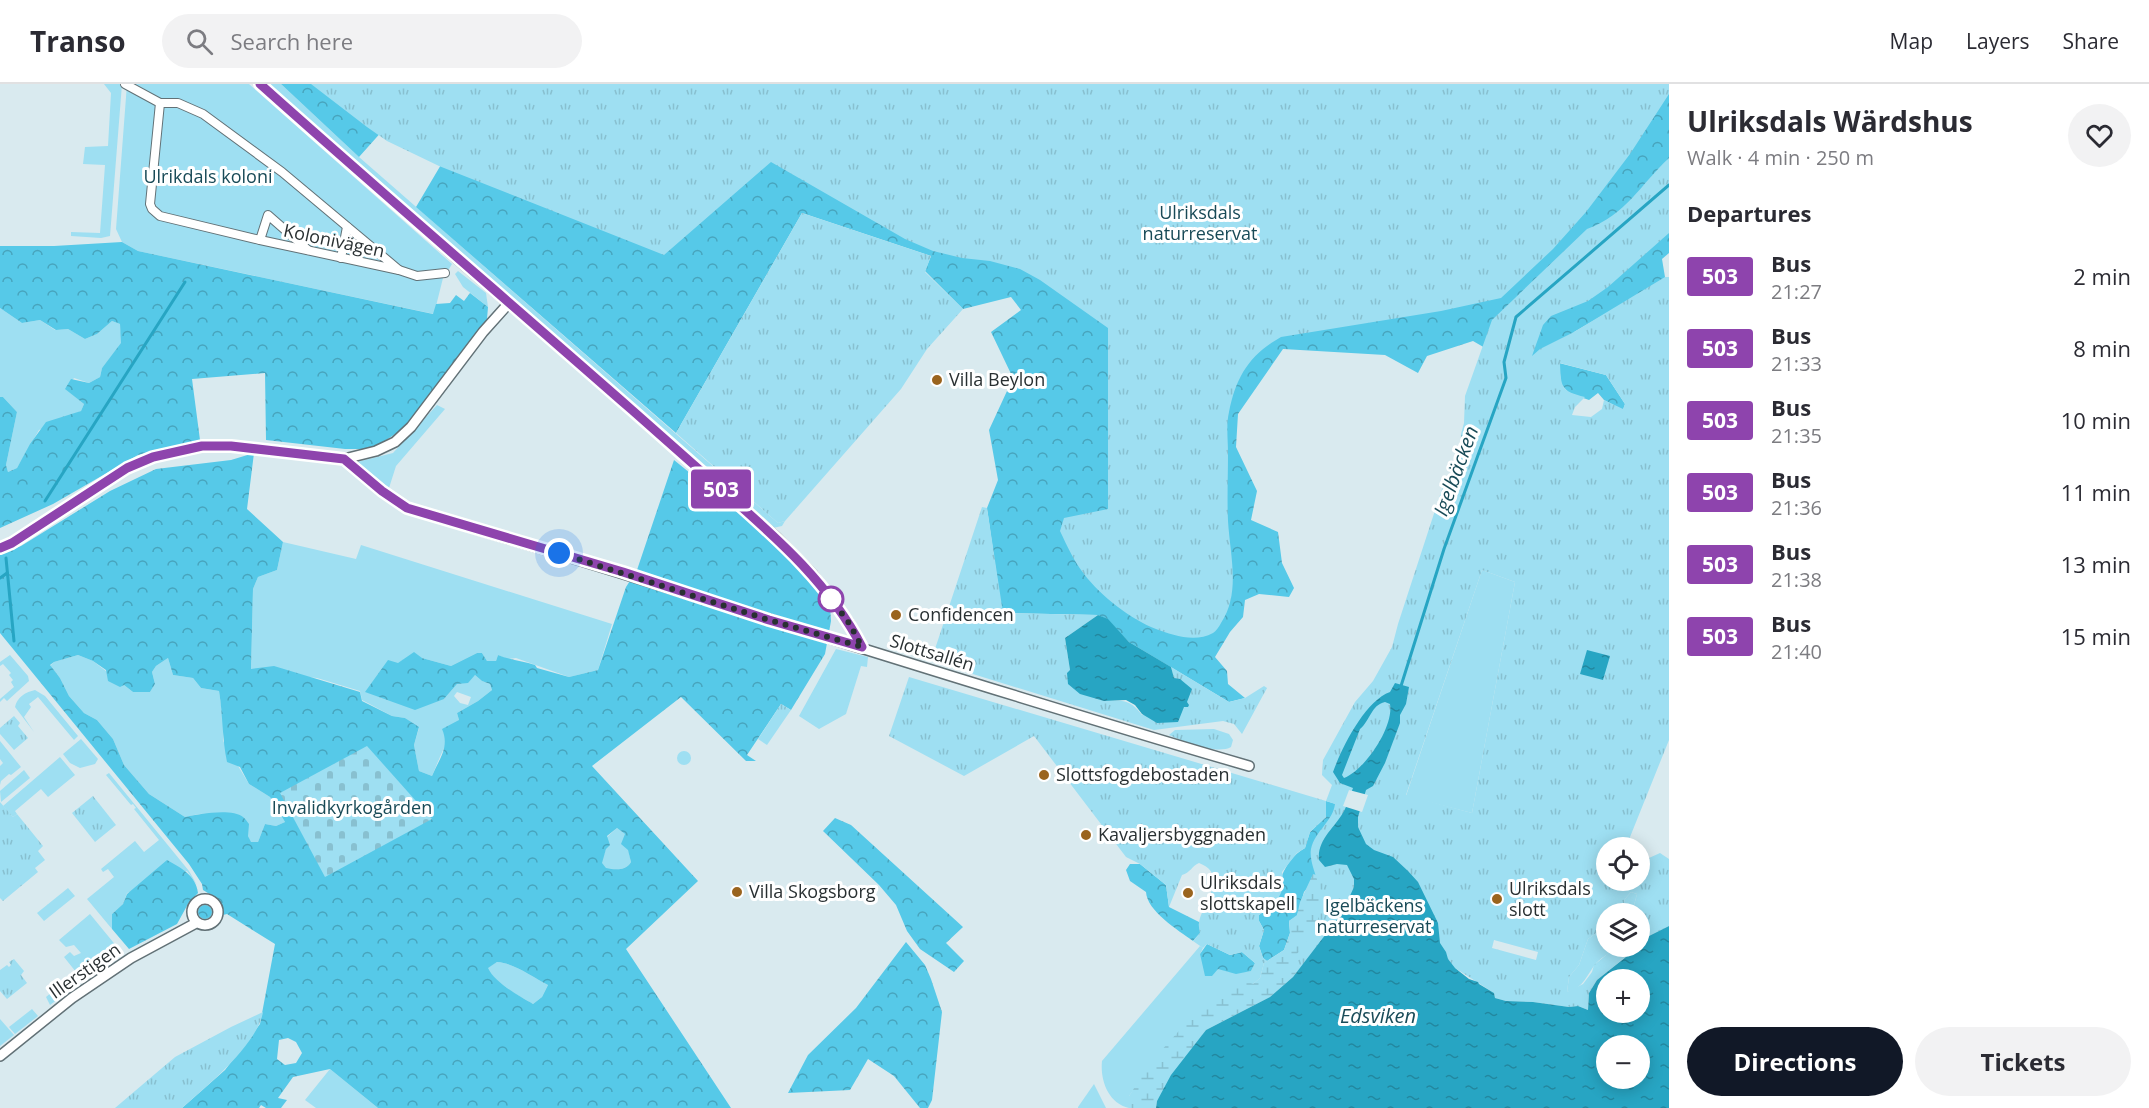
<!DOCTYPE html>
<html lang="en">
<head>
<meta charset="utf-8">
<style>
	:root { --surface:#fff; --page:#f2f2f3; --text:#2b2b33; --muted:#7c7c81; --line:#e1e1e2; --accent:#111827 }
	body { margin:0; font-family:"Open Sans",sans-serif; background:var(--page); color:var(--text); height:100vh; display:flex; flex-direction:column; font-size:22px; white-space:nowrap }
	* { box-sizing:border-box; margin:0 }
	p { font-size:20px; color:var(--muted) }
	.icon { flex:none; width:33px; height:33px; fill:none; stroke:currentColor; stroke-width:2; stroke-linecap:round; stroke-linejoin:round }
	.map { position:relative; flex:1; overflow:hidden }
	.side { display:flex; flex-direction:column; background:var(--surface); width:480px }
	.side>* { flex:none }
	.badge { padding:0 12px; border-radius:4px; font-size:21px; line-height:39px }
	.buttons { position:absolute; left:1596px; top:753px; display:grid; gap:12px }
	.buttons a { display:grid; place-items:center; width:54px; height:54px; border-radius:50%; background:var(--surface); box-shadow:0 3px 15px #0003; font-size:30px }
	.you { position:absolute; width:30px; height:30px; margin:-15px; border:4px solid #fff; border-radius:50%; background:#1a73e8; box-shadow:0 0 0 9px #1a73e833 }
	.map>.badge { position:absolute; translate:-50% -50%; box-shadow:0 0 0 3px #fff }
	h2 { padding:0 18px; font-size:22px; line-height:54px }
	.round { display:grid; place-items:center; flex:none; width:63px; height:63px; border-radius:32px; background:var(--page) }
	.summary { display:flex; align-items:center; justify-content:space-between; height:102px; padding:0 18px }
	h1 { font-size:28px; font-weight:700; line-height:45px }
	.button { display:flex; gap:12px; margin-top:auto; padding:12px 18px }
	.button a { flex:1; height:69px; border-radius:36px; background:var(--accent); color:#fff; font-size:24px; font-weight:700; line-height:69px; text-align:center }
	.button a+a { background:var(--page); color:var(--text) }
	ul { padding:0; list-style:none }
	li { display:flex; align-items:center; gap:18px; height:72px; padding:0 18px }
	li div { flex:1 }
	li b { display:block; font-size:22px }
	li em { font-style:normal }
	li .badge { min-width:66px; font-weight:700; text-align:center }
	header { display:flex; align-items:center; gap:36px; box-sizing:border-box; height:84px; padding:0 30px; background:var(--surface); border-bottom:2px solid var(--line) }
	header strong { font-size:28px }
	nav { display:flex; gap:33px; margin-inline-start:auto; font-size:21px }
	.search { width:420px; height:54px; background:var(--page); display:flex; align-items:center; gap:15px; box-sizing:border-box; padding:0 21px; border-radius:33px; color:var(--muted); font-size:22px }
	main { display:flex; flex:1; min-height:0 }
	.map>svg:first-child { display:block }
	.green { fill:#9edff2; fill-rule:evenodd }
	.forest { fill:url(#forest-crowns); fill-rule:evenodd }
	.wetland { fill:url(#wetland-marsh) }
	.cemetery { fill:url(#cemetery-stones) }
	.park { fill:url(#park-tufts); fill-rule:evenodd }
	.water { fill:url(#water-ripples); fill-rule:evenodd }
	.pier { fill:#d9eaef }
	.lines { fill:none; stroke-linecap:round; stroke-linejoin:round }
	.stream { stroke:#27a5c3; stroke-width:3 }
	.pedestrian-casing { stroke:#627176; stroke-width:10 }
	.minor-casing { stroke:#627176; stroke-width:12 }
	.pedestrian { stroke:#fff; stroke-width:8 }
	.minor { stroke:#fff; stroke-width:9 }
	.line-casing { stroke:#fff; stroke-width:14 }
	.line { stroke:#8e44ad; stroke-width:9 }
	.walk { stroke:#293032; stroke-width:6; stroke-dasharray:0 10.8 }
	.poi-dot { fill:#9a641e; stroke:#fff; stroke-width:2 }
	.stop-dot { fill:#fff; stroke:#8e44ad; stroke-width:3 }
	.labels { text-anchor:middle; stroke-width:6; stroke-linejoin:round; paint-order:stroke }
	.park-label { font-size:18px; fill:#184a57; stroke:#fff }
	.street-label { font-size:18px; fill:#293032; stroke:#fff }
	.poi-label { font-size:18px; fill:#293032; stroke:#fff; text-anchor:start }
	.water-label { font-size:20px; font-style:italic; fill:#194b58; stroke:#fff }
</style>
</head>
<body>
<header>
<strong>Transo</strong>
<div class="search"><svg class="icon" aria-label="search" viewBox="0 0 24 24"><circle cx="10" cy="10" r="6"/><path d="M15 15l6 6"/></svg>Search here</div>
<nav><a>Map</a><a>Layers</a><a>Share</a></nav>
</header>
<main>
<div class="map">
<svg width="1669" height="1024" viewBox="0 0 1669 1024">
	<defs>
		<pattern id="forest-crowns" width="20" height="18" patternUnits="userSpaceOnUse" patternTransform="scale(1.5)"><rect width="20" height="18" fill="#56c9e8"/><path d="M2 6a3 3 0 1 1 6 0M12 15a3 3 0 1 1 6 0" fill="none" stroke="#47a4bd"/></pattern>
		<pattern id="wetland-marsh" width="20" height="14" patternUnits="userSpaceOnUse" patternTransform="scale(1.5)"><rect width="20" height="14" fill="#9edff2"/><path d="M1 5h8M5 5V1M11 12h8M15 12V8" fill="none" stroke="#88c0d0"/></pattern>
		<pattern id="cemetery-stones" width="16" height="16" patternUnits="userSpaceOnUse" patternTransform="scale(1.5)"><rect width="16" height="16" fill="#9edff2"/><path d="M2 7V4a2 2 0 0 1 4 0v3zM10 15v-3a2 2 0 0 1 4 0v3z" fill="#88c0d0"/></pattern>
		<pattern id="park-tufts" width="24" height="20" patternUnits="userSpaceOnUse" patternTransform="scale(1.5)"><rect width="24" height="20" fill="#9edff2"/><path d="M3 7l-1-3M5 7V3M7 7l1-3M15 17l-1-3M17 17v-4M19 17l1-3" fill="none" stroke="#88c0d0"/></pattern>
		<pattern id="water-ripples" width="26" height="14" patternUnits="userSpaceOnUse" patternTransform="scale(1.5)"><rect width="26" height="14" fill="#27a5c3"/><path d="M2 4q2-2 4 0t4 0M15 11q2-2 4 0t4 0" fill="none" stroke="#22879f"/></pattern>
	</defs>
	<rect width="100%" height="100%" fill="#d9eaef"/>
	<g class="green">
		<polygon points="104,0 122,0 110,152 101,154 71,152 71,148 100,149 105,81 83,80 85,63 108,62 111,9"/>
		<polygon points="127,0 249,0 452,180 449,185 445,186 434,230 138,167 122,158 116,145"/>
		<polygon points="265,0 281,0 359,73 778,439 785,437 782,442 773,444"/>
		<polygon points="458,187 486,209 488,223 463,203 455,190"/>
		<polygon points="0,224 22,239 40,236 55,246 68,245 85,255 97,250 112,237 120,240 122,259 102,284 100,293 89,299 74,294 66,305 84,320 81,327 39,346 17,384 8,388 6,381 17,328 3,313 0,313"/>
		<polygon points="437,321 445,325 396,382 389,404 357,378 393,369"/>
		<path d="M283,458L356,475L361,461L612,540L598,586L569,593L516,574L507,575L498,571L496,577H487L482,569H477L451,582L422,574L444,615L457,600L475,591L482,597L490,600L492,606L478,617L457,629L459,636C448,654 440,672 432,692L419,687L414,661L419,644L405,634L392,632L362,616L360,607L317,594L251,586L253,505L258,493L277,486ZM457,608L471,613L468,621L460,619L454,612Z"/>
		<polygon points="1482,486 1515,498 1472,729 1406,712"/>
		<polygon points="836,565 868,573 867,583 861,582 846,630 819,645 799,632"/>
		<polygon points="10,571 28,592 29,597 7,617 4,614 0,618 0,615 14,603 11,598 13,596 9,591 11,589 3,580 0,582 0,578"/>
		<polygon points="78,571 93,577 133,608 150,608 155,600 152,588 156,582 168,574 173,591 193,594 201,604 219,607 223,636 223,657 249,700 270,713 285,738 276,742 265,740 258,758 250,758 248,752 227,729 199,730 185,733 149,710 124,681 113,655 97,636 84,629 69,612 60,594 50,582 54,578"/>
		<path d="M35,606L45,612L78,652L74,656L38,613L29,620L31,623L24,633L34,648L15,623C17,613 26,608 35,606Z"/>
		<polygon points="81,655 98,675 95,680 80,684 70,679 63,670"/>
		<polygon points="0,657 21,683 11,691 9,690 1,697 0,701 0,682 3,679 0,675"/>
		<circle cx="684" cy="674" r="7"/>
		<polygon points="60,673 75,691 48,713 41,705 15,727 17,730 13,733 3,722"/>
		<polygon points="24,686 30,694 1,718 0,707"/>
		<polygon points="109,689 189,787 197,801 187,787 127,809 123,820 112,830 112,845 87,815 114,793 108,785 103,788 101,785 135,757 144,768 159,756 134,725 136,724 133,720 131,721 106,691"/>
		<path d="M617,744L625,750L631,778C626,787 615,786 606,785L601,779L606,765L607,753Z"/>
		<polygon points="1631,808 1637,810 1632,829 1621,830 1625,815"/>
		<polygon points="90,830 122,869 87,893 50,921 46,913 76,888 64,873 70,868 74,872 81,869 74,861 66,863 59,856"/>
		<path d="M1606,842V862L1616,863C1610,870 1599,874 1594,882C1586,893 1582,905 1567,908L1569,893L1579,881L1588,855Z"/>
		<path d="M1200,862L1203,864L1200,870C1219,886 1226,891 1251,887L1255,879H1264L1260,894L1139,998L1129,1012V1024C1108,1019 1100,996 1102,977Z"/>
		<path d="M497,878C514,879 532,893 548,901L542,913L533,920C519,912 494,898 487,884Z"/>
		<polygon points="32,925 38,932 15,950 9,943"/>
		<polygon points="0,935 14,951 0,962"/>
		<polygon points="330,985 378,1024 316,1024 305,1016"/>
		<polygon points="1094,1000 1106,1024 1078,1024 1078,1023"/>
	</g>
	<g class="forest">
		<polygon points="281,0 1669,0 1669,169 1662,175 1665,193 1669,193 1574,248 1393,595 1448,408 1492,268 1473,257 1427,272 1418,289 1385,271 1283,265 1238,330 1236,363 1257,407 1251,436 1278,448 1282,479 1294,504 1289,513 1259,510 1245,516 1243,533 1230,548 1215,573 1227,587 1228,600 1245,614 1229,618 1129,558 1107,535 1098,531 1002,529 987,424 998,396 989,346 1013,294 991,248 1021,226 1011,213 963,225 925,187 931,172 802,129 676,349 416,123 445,74 384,45 359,73"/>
		<polygon points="122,158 138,167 433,230 436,220 450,219 456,211 464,217 470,209 488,223 487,235 476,255 404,344 373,365 345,365 266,356 265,289 192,295 200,356 138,371 53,420 0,444 0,313 3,313 17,328 6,381 8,388 17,384 30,360 46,338 81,327 84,320 65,305 71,295 89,299 100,293 102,284 121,259 120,240 112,237 97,250 85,255 68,245 56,246 40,236 22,239 0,224 0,162 54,162"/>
		<polygon points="1559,279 1606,291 1625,320 1623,326 1604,316 1598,309 1589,316 1569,309 1561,300"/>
		<path d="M254,369L247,425L283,458L277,486L258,493L253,505L251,585L274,582L360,608L362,617L392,632L405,634L419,643L414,661L419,687L432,692C439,675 450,663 442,645L459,636L457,629L478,617L492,606L490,600L482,597L475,591L468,599L457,600L444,615L415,626L365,608L388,576L398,579L414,568L422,574L451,582L477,569H482L487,577H496L498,571C510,576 523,577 535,581L537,584L569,593L598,586L626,503L637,486L674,376L770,454L811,494L830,521L831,537L825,570L791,626L781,620L747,671L756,677H746L681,613L592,682L698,797L626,865L731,1024H378L330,985L293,993L278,1014L287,1016L281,1024H266L261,1021L259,1024H182L225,986L260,940L275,860L227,830L223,831C223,816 214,813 203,806L202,800L189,780L0,549V470L21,462L110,407L156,385L231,376ZM78,571L93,577L106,586L108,597L120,603L124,601L133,608H150L155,600L152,588L156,582L168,574L173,591L193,594L201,604L219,607C223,631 222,654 227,678L240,683L249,700L270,713L285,738L276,742L265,740L258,758H251L248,752L249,740C247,738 246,735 243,733C232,724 198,730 185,733L149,710L124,681L113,655L97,636L84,629L69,612L60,594L50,581L54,578ZM617,744L625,750L621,760L628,766L631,778C626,787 615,786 606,784L602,779L606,765L610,761L607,752ZM497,878C514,879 532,893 548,901L542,913L533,920C519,912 494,898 488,884ZM288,954L296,958L302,969L296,979L285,981L277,975L279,956Z"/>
		<path d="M1326,717L1346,723L1325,783L1304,808L1297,832L1289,837L1290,849L1284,866L1267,877L1263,874L1259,862L1264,846L1259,837V831C1283,815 1274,782 1305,764L1310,748L1326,733Z"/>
		<polygon points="835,734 851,741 963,843 946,859 964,877 954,888 920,865 907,847 896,821 879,801 823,747"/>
		<path d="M167,776C181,784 196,791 198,809L188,820L177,840L129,865L112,845V830L123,820L127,810Z"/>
		<path d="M1130,780H1140L1166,801L1169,823L1199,838L1200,849L1193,857C1178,846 1147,827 1146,808L1130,797L1126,786Z"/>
		<circle cx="205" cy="828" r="7"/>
		<polygon points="906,858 925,881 931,895 942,928 932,1016 928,1024 920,1024 894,992 868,975 850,1006 788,1009 808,971 856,924"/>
		<polygon points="1207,860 1230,871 1242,868 1255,879 1251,887 1236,890 1218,885 1212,892 1205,892 1200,870"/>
	</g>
	<polygon class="wetland" points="1313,790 1320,792 1342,829 1293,893 1270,913 1206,946 1157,1017 1156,1024 1129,1024 1129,1012 1151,978 1204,919 1244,896 1253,900 1260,894 1264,879 1284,866 1290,849 1289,837 1297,831 1300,818"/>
	<polygon class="cemetery" points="367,662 432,735 325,793 280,709"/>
	<g class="park">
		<path d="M311,0H1669V10L1630,70L1586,128L1553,165L1501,214L1441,227L1281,253C1249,271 1236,293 1229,328C1226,341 1228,356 1228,369C1228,392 1227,414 1228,437C1230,471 1241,509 1221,539C1219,543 1216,547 1213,549C1195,559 1172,551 1156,545C1130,535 1101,512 1084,490C1074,477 1067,462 1060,447L1064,434L1108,425V244L1040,196L1020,185L990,177L962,174L933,167L905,155L771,78L664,171L439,82L387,57L367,43Z"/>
		<path d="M1669,74V149L1608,203L1588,217L1551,232L1543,241L1532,272L1540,265L1574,248L1665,193H1669V656L1626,763L1606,764V796H1640V771L1649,774L1660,769L1669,775V842L1647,853L1640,862V830L1632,829L1637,810L1631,808L1625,815L1621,829L1606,830V842L1588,855L1579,881L1569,893L1567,908L1583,900L1592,888L1594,881L1616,863L1639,862L1597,896L1589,909L1588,926L1578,922L1569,923L1533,918L1506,917L1495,914L1494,909L1455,884L1294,888L1291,878C1308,856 1329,830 1319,801C1316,792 1309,775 1311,765C1315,747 1333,737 1335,720L1326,717V733L1310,748L1305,764L1297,769L1282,788C1287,809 1276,820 1259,831V837L1264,846L1259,862L1263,874L1267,877L1264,879H1255L1242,868L1230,871L1207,860L1203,864L1193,857L1200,849C1200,845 1198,842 1199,839C1201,821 1231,791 1199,779C1192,782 1190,789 1182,791L1169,823L1166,801L1140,780L1126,773L1034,652L964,692L889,652L909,593L1326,717L1332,701L1322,691L1323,676L1355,618L1373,597L1392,563L1398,540L1442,405L1460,369L1461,350L1464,339L1465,312L1492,236L1587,145C1626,131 1640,101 1669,74ZM1560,279L1606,291L1625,320L1623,325L1604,316L1602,325L1591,333L1572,331L1575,323L1585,313C1561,307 1561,304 1560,279ZM1482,486L1515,498L1472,729L1406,711ZM1494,856L1538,868L1536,876L1492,864Z"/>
		<polygon points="802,129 931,172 925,188 963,225 927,265 901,305 785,437 778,439 676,349"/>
		<path d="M982,423L987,424L1003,529L1098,531L1065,554L1070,586L1104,617C1123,617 1129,614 1142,631L1185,623L1187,618L1174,594L1171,583L1229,618L1245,614L1264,602L1267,604L1242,650L1234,640L1223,637L1154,646L931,577Z"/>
		<polygon points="781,620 791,626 767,661 758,655"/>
		<polygon points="14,632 20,639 18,642 28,654 14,666 0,650 0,644"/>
		<path d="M1214,645L1229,650L1233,656L1231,663C1217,671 1184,658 1169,651L1175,646Z"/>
		<polygon points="93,712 116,741 95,758 72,729"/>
		<polygon points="0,718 13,733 17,730 43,762 38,767 45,776 35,784 38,788 3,817 0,814"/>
		<polygon points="68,804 75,812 44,837 37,829"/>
		<polygon points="14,875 24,887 21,891 27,899 7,915 0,907 0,886 7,881 9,883 11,881 9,878"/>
		<path d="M263,928C257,961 207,1002 182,1024H115L175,973L231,943Z"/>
	</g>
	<g class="water">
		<polygon points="1098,531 1108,535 1129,558 1171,583 1174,594 1180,595 1192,605 1187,618 1189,621 1188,623 1184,623 1178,638 1157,639 1142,630 1135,621 1126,616 1104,617 1080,610 1068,600 1067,589 1070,586 1065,554"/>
		<polygon points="1587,566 1610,572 1603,596 1580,590"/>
		<path d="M1395,599L1409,603L1406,620L1400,631V639L1385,679L1373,702L1366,706L1358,733V743L1366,760L1374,766L1393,773L1408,787L1418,798L1438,839L1440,859L1446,868L1448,875L1455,884L1469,895L1478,898L1479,900L1494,909L1495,914L1506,917L1533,918L1569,923L1578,922L1588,926L1589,909L1597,896L1641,861L1647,853L1669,842V1024H1156L1157,1017L1171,991L1206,946L1270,913L1293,893L1342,829L1354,803V795L1347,781L1337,780L1325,783L1319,776C1317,755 1335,744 1344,727C1348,720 1350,711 1353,704L1340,699L1333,688C1342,663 1365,617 1390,608ZM1385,618L1390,620C1394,643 1365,686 1344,694L1342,691L1360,645C1370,637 1371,621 1385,618ZM1606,896H1640V928H1606ZM1606,962H1640V994H1606Z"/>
	</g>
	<polygon class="pier" points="1349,706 1368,711 1362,728 1343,722"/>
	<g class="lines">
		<g class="stream">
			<polyline points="45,417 185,198"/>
			<polyline points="6,474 14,557"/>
			<polyline points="0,494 7,489"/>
			<polyline points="1401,602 1444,465 1506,294 1504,278 1516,233 1669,101"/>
		</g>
		<g class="pedestrian-casing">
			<g id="pedestrian">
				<polyline points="125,0 160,19 178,19 203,30 282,88 399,186 260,156 160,132 152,125 150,120 160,19"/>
				<polyline points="260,156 268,131 308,166"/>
				<polyline points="341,174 347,143"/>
				<polyline points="399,186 417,192 445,189"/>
			</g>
		</g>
		<g class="minor-casing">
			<g id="minor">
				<polyline points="260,0 461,178 597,295 776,453 813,491 849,539 862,563"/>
				<path d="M344,375L382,407L407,424C689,508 967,600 1249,682"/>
				<polyline points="0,464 12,459 127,384 153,373 202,362 231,362 344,375 376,367 395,358 411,343 483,248 509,219"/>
				<circle cx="205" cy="828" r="13"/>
				<polyline points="0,972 72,914 131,874 196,839"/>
			</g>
		</g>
		<use href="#pedestrian" class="pedestrian"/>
		<use href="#minor" class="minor"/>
	</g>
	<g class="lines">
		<g class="line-casing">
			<path id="line" d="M0,464L12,459L127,384L153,373L202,362H231L344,375L382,407L407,424L623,488L769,536L862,563C830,501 779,456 728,411C696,383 664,354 632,326C508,217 383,110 260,0"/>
		</g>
		<use href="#line" class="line"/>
		<polyline class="walk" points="559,469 769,536 862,563 849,539 831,515"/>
	</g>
	<g class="poi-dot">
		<circle cx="937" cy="296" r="6"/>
		<circle cx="896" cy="531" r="6"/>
		<circle cx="1044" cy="691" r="6"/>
		<circle cx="1086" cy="751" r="6"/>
		<circle cx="737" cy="808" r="6"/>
		<circle cx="1188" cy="809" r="6"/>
		<circle cx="1497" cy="815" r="6"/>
	</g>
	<circle class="stop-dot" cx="831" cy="515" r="12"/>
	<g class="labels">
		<g class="park-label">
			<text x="208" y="99">Ulrikdals koloni</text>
			<text x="1200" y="135">Ulriksdals<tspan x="1200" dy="21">naturreservat</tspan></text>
			<text x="352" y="730">Invalidkyrkogården</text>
			<text x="1374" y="828">Igelbäckens<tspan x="1374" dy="21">naturreservat</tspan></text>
		</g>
		<g class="street-label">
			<text transform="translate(334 157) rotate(12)" y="6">Kolonivägen</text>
			<text transform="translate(932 569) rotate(17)" y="6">Slottsallén</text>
			<text transform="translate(85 887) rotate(-35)" y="6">Illerstigen</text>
		</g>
		<g class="poi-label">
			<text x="949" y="302">Villa Beylon</text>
			<text x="908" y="537">Confidencen</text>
			<text x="1056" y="697">Slottsfogdebostaden</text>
			<text x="1098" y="757">Kavaljersbyggnaden</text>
			<text x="1200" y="805">Ulriksdals<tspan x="1200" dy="21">slottskapell</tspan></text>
			<text x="1509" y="811">Ulriksdals<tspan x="1509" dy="21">slott</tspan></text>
			<text x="749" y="814">Villa Skogsborg</text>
		</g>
		<g class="water-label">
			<text transform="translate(1456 387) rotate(-70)" y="7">Igelbäcken</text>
			<text x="1378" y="939">Edsviken</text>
		</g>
	</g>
</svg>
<div class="buttons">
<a><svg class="icon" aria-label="locate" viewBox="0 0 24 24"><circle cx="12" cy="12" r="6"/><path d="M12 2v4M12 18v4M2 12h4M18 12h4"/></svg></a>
<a><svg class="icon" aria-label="layers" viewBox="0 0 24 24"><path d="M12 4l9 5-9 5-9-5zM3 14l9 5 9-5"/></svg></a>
<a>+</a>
<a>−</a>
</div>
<div class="you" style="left:559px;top:469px"></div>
<b class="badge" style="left:721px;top:405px;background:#8e44ad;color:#fff">503</b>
</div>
<section class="side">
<div class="summary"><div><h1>Ulriksdals Wärdshus</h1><p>Walk · 4 min · 250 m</p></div><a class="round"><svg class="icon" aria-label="heart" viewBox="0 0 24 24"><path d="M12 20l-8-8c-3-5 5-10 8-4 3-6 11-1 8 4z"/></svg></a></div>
<h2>Departures</h2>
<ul>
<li><span class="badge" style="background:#8e44ad;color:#fff">503</span><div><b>Bus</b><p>21:27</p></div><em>2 min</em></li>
<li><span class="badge" style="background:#8e44ad;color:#fff">503</span><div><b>Bus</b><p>21:33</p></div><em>8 min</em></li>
<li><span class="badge" style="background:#8e44ad;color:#fff">503</span><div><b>Bus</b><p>21:35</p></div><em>10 min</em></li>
<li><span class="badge" style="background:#8e44ad;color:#fff">503</span><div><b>Bus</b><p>21:36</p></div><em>11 min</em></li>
<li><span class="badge" style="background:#8e44ad;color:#fff">503</span><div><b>Bus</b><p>21:38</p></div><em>13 min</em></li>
<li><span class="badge" style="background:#8e44ad;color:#fff">503</span><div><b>Bus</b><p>21:40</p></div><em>15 min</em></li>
</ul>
<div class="button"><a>Directions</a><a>Tickets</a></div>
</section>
</main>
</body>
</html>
